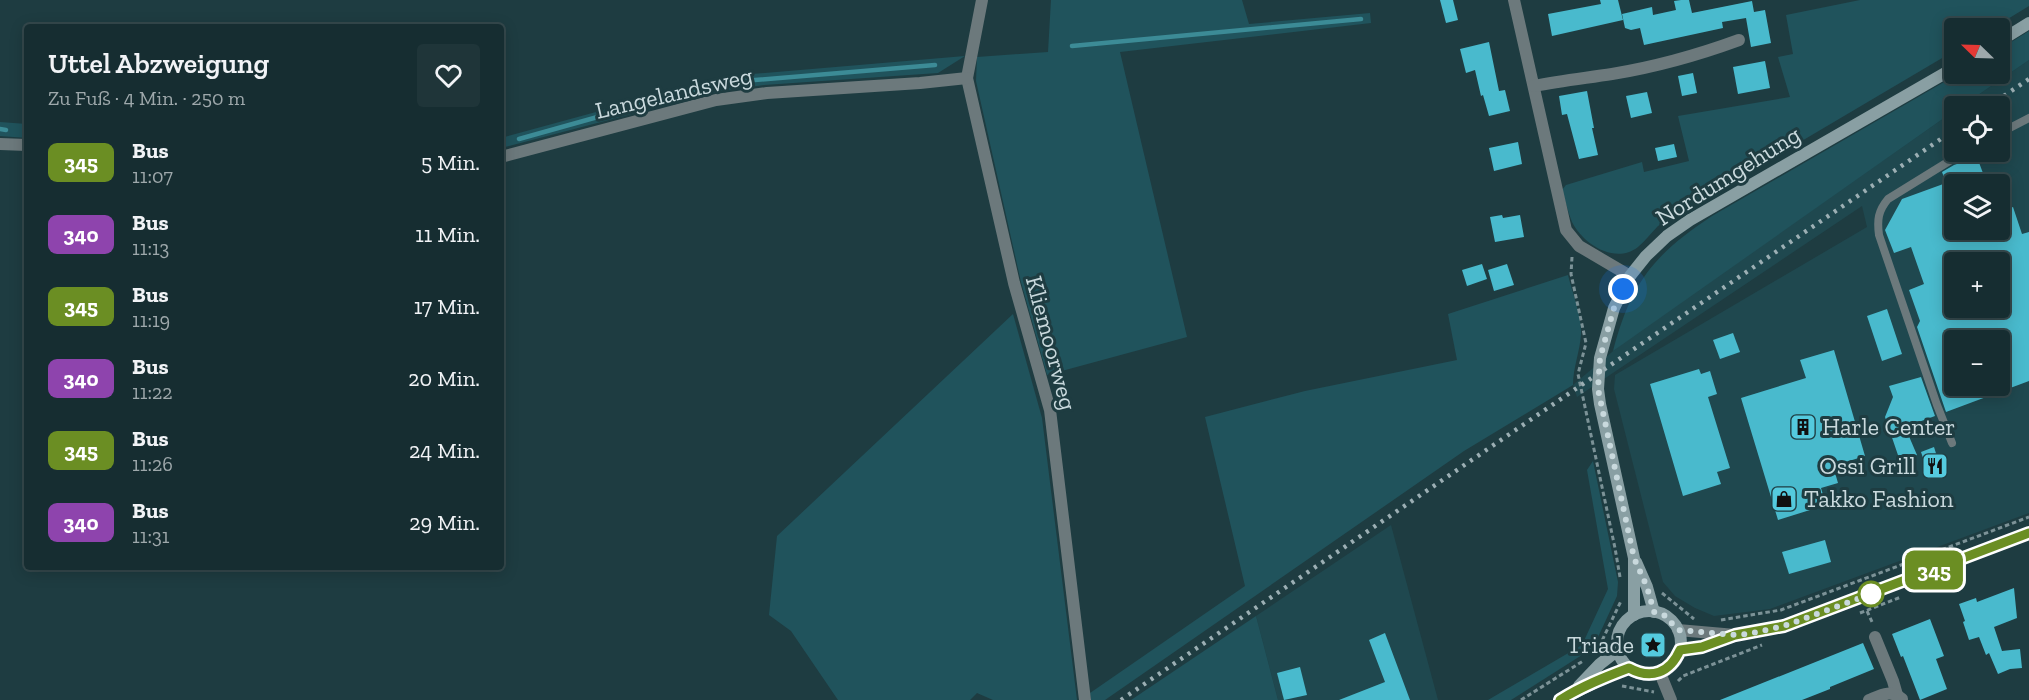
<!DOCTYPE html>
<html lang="de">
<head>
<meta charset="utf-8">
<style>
	:root { --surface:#162d31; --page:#1f3539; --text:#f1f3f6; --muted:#9ea8ab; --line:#35494d }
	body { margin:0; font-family:"Zilla Slab",serif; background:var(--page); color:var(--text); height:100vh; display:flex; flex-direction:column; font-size:22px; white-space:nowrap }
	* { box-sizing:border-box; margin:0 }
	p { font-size:20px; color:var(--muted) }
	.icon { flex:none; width:33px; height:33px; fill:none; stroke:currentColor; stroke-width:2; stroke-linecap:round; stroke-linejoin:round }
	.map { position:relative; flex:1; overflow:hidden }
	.sheet { position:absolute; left:24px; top:24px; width:480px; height:546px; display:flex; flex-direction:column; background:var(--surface); border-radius:6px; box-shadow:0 3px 15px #0003,0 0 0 2px var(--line) }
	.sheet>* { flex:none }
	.badge { padding:0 12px; border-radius:9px; font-size:21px; line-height:39px }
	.needle { width:39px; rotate:293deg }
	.tools { position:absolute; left:1944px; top:18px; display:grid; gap:12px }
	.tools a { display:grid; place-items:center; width:66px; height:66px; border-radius:6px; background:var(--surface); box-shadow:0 3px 15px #0003,0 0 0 2px var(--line); font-size:30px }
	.you { position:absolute; width:30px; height:30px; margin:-15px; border:4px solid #fff; border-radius:50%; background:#1a73e8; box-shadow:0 0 0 9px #1a73e833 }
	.map>.badge { position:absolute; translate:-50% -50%; box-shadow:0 0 0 3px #fff }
	.round { display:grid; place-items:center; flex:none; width:63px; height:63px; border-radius:6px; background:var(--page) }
	.headline { display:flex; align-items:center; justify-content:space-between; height:102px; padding:0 24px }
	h1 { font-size:28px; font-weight:600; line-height:45px }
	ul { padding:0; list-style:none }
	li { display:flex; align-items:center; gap:18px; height:72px; padding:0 24px }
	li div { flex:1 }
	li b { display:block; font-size:22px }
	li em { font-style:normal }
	li .badge { min-width:66px; font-weight:700; text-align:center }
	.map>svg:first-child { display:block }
	.built { fill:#1f484f; fill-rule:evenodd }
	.green { fill:#20535c }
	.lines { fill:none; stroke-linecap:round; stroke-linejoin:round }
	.stream { stroke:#3c8b96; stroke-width:4.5 }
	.building { fill:#49bacd; fill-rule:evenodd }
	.path { stroke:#7c9297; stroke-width:3; stroke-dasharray:4.5 3; stroke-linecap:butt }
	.service { stroke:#6c797c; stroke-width:8 }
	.minor { stroke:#6c797c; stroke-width:12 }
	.tertiary { stroke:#6c797c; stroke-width:12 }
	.secondary { stroke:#899fa3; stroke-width:12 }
	.rail { stroke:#9cafb4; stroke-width:4.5; stroke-dasharray:3 6; stroke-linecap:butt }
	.line-casing { stroke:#fff; stroke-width:14 }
	.line { stroke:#6b8e23; stroke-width:9 }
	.walk { stroke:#c9d9dd; stroke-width:6; stroke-dasharray:0 10.8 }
	.stop-dot { fill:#fff; stroke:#6b8e23; stroke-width:3 }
	.labels { text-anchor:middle; stroke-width:6; stroke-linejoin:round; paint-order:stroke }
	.street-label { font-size:24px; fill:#c9d9dd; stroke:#1e3c41 }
	.poi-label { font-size:24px; fill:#c9d9dd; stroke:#1e3c41; text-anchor:start }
</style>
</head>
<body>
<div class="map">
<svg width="2029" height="700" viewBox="0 0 2029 700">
	<rect width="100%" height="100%" fill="#1e3c41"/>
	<g class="built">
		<path d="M2029,60V513L1770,609L1714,616L1695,608L1675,596L1663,582L1614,389L1615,375L1867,227L1862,206L1577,397L1573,385L1625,341L1954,111V152H2000V106H1962ZM1954,184H2000V230H1954ZM1954,262H2000V308H1954ZM1954,340H2000V386H1954Z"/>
		<polygon points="1391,525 1438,700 1278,700 1256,616"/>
	</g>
	<g class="green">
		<polygon points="1051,0 1242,0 1249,24 1370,13 1371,23 1120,52 1187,337 1047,375 1021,282 976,81 977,57 1048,52"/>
		<path d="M1860,0H2029V6L1993,28H1954V51L1658,226C1651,233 1645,241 1638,247C1615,265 1583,244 1572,222C1568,212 1565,200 1562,190L1566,185L1642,162L1644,172L1689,161L1678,116L1790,97L1778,57L1793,54L1786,15Z"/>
		<path d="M2029,31V60L1962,106H1954V111L1613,351C1631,283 1653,255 1712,216L1958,74H2000V49Z"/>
		<polygon points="965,56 938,73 764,85 720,91 501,148 501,138 728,76"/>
		<polygon points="0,122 27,124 27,138 0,136"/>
		<path d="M1568,275C1572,291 1582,318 1581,334C1580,352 1573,367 1573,385L1464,451L1105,700H1091L1090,693L1245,586L1205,417L1305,391L1457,360L1448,314Z"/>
		<polygon points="1013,314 1042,418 1077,700 993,700 977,693 970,700 838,700 791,631 769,615 777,536"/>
		<polygon points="1593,461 1618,582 1617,596 1593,648 1511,700 1488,700 1582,645 1608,589 1587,470"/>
		<polygon points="1256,616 1278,700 1131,700"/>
	</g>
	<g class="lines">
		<g class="stream">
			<polyline points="1072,46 1361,19"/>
			<polyline points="0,129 6,130"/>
			<polyline points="519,139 719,83 935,65"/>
		</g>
	</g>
	<g class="building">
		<polygon points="1440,0 1453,0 1458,20 1446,23"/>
		<polygon points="1600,0 1618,0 1623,20 1552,36 1548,14 1601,4"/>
		<polygon points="1681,0 1689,0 1692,13 1752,1 1754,12 1765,10 1771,43 1751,47 1746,18 1722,22 1723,28 1644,45 1640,28 1631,30 1625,28 1622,14 1652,7 1653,15 1676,10 1674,1"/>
		<polygon points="1489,42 1499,91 1505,90 1510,111 1489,116 1483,95 1481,96 1475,70 1466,73 1460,49"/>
		<polygon points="1765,61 1770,88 1738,94 1733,67"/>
		<polygon points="1693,73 1697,93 1682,96 1678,76"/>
		<polygon points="1587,91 1594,128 1592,128 1598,155 1579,159 1567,114 1562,115 1559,96"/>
		<polygon points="1647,92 1652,113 1631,118 1626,96"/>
		<polygon points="1518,142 1522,164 1494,171 1489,148"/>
		<polygon points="1674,144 1677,157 1658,161 1655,148"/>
		<path d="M1977,157L1987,184H1954V230H2000V212L2013,207L2022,234L2029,232V381L1946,412L1917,327L1920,321L1909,290L1924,284L1911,247L1894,253L1885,230L1902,199L1946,183L1942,172L1954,165ZM1954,262H2000V308H1954ZM1954,340H2000V386H1954Z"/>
		<polygon points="1502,215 1503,218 1520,215 1524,237 1495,242 1490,217"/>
		<polygon points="1482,264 1487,279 1467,286 1462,270"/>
		<polygon points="1507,264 1514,285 1494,291 1488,270"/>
		<polygon points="1887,309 1902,354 1882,361 1867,316"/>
		<polygon points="1733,333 1740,352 1720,359 1713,340"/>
		<polygon points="1834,350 1865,456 1833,466 1838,483 1821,488 1826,505 1778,520 1741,398 1806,378 1800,360"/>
		<polygon points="1699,369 1701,374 1710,371 1717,394 1708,397 1730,468 1717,472 1721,484 1683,496 1650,384"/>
		<polygon points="1921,377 1935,416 1905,427 1917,455 1900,461 1885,417 1893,397 1889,386"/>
		<polygon points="1934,447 1940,466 1927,470 1921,452"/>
		<polygon points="1825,540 1831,562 1789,574 1782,552"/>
		<polygon points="2014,588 2017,618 1994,627 2002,651 2020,649 2022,668 2010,669 1998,674 1989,653 1986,655 1979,637 1969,640 1963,622 1965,621 1959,604 1976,598 1977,602"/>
		<polygon points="1930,619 1944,656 1936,659 1947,689 1920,700 1903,656 1901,657 1892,634"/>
		<polygon points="1385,633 1410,700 1339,700 1385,682 1369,640"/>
		<polygon points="1863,643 1874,669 1830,687 1830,689 1802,700 1720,700"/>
		<polygon points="1300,667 1307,695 1284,700 1277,673"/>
	</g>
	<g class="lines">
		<g class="path">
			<polyline points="1572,257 1571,274 1586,343 1578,374 1615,548 1620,577"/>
			<polyline points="1662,593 1694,619"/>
			<polyline points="1867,611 1873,624"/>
			<polyline points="1860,613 1901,597"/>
			<polyline points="1721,620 1781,610 2029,517"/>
			<polyline points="1599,647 1621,601"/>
			<polyline points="1678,681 1683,676 1762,645"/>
			<polyline points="1622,686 1654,692"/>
			<polyline points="1521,700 1583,661"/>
		</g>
		<g class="service">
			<polyline points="2000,133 2029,118"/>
			<path d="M1952,443L1937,405L1879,235C1877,220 1878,211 1888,199L1964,152"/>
		</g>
		<g class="minor">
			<polyline points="982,0 967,78 1014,283 1050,410 1085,700"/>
			<polyline points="1514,0 1566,230 1579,246 1630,276"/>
			<path d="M1534,86C1560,81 1586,78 1612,74C1655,67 1698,55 1739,40"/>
			<polyline points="0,144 27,145"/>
			<polyline points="501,157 716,100 767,93 920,83 967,78"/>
			<polyline points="1875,637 1893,681 1897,695"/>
			<polyline points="1660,673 1671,700"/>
			<path d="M1869,700C1881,695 1891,689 1902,699"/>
		</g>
		<g class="tertiary">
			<polyline points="1678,630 1735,635 1784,626 2029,533"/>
			<polyline points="1680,650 1702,647 1731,637"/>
		</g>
		<g class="secondary">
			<polyline points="2000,41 2029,23"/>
			<polyline points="1636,562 1647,587 1654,612"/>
			<circle cx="1649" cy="643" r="32"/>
			<polyline points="1634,615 1634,558 1600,404 1598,389 1600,358 1614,308 1630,276 1646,256 1667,236 1690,220 1954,68"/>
			<polyline points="1579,686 1600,664 1618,650"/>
			<polyline points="1560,700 1608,676 1629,668"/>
		</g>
		<g class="rail">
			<polyline points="1989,106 2029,79"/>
			<polyline points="1121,700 1954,130"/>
		</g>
	</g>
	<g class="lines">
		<g class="line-casing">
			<path id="line" d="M1560,700C1582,686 1605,677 1629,668C1651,680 1670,673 1680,650L1702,647L1735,635L1784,626L2029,533"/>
		</g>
		<use href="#line" class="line"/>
		<polyline class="walk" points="1623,289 1614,308 1600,358 1598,389 1634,558 1647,587 1654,612 1664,615 1678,630 1735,635 1748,634 1784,626 1871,594"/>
	</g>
	<defs>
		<g id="building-square" transform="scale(1.35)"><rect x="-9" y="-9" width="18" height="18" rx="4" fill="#54cade" stroke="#1e3c41"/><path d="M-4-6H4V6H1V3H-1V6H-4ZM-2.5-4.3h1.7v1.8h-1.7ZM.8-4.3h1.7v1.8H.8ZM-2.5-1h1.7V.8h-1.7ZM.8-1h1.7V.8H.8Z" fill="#111"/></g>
		<g id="restaurant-square" transform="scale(1.35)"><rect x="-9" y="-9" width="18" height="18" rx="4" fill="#54cade" stroke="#1e3c41"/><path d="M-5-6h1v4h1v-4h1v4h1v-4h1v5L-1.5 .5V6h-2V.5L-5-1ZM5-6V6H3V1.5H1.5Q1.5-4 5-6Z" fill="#111"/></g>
		<g id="shop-square" transform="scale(1.35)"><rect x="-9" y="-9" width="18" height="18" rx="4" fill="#54cade" stroke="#1e3c41"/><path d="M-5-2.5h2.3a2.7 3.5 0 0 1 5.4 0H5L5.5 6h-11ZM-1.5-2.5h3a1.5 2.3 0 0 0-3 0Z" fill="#111"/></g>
		<g id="sight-square" transform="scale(1.35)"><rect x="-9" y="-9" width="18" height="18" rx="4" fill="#54cade" stroke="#1e3c41"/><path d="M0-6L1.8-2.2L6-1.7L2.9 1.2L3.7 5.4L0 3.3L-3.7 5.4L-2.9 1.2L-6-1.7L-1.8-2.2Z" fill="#111"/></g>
	</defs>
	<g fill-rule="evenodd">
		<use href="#building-square" x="1803" y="427"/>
		<use href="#restaurant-square" x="1935" y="466"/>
		<use href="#shop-square" x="1784" y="499"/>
		<use href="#sight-square" x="1653" y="645"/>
	</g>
	<circle class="stop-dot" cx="1871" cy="594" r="12"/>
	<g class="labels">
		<g class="street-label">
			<text transform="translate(674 93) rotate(-13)" y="8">Langelandsweg</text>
			<text transform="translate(1728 176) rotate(-32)" y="8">Nordumgehung</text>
			<text transform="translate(1051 343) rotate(75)" y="8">Kliemoorweg</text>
		</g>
		<g class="poi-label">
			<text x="1822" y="435">Harle Center</text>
			<text x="1916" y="474" text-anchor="end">Ossi Grill</text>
			<text x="1804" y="507">Takko Fashion</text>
			<text x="1634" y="653" text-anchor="end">Triade</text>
		</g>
	</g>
</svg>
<div class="tools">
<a><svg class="needle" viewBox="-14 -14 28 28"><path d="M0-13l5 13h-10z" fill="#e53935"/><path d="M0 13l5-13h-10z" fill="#9ea8ab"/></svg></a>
<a><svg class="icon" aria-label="locate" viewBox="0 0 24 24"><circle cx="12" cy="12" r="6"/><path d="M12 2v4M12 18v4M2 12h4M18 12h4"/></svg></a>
<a><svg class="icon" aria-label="layers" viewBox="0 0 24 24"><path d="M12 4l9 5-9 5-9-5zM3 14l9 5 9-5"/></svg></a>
<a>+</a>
<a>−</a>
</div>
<div class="you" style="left:1623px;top:289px"></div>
<b class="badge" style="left:1934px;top:570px;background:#6b8e23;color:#fff">345</b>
<section class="sheet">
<div class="headline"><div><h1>Uttel Abzweigung</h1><p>Zu Fuß · 4 Min. · 250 m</p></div><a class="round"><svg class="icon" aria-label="heart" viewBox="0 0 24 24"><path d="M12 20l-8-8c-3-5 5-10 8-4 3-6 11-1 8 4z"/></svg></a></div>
<ul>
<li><span class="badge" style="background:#6b8e23;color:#fff">345</span><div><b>Bus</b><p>11:07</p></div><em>5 Min.</em></li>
<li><span class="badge" style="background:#8e44ad;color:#fff">340</span><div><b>Bus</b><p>11:13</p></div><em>11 Min.</em></li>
<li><span class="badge" style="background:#6b8e23;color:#fff">345</span><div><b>Bus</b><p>11:19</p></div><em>17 Min.</em></li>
<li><span class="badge" style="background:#8e44ad;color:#fff">340</span><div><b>Bus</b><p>11:22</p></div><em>20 Min.</em></li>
<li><span class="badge" style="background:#6b8e23;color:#fff">345</span><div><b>Bus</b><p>11:26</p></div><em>24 Min.</em></li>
<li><span class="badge" style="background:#8e44ad;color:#fff">340</span><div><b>Bus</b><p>11:31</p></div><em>29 Min.</em></li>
</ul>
</section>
</div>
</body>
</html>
